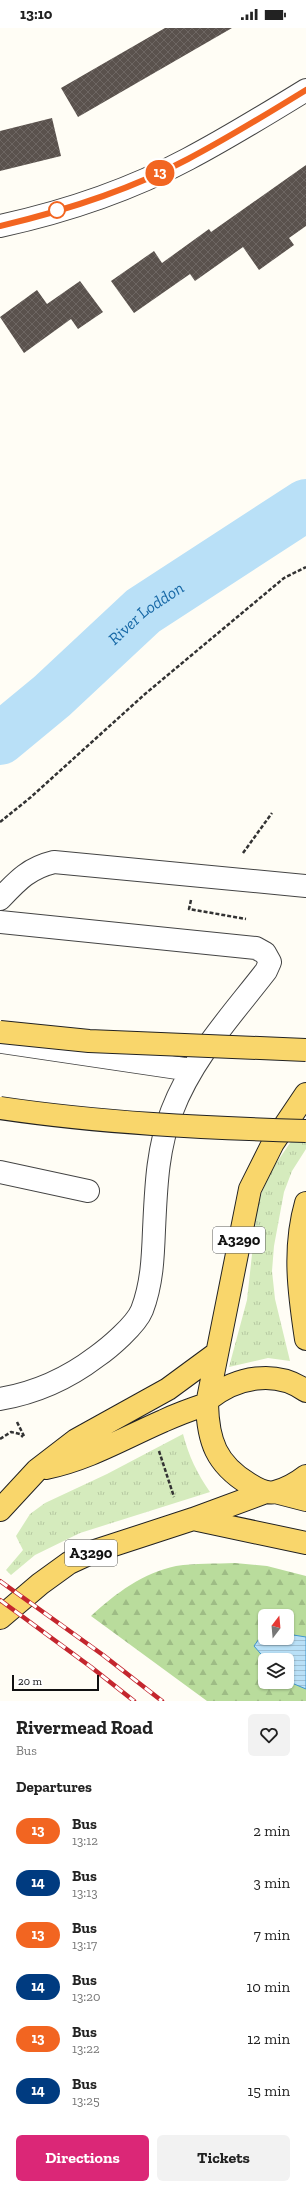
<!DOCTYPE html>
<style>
:root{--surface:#fff;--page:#f2f2f2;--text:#222;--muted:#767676;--accent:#db2777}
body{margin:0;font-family:"Zilla Slab",serif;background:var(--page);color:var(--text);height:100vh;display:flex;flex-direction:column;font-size:15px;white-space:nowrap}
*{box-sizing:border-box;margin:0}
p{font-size:13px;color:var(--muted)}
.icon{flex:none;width:22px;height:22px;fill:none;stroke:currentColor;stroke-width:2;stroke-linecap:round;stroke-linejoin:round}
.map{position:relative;height:1673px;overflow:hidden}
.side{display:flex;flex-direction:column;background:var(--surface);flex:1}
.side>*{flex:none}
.badge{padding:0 8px;border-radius:13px;font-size:14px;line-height:26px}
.needle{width:26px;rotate:16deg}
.tools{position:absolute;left:258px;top:1581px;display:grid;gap:8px}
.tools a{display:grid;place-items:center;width:36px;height:36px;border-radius:6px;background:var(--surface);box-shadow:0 1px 3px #0004;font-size:20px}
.scale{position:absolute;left:12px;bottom:10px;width:87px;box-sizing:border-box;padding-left:4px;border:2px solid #111;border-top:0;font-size:11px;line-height:14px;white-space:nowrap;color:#111;-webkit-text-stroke:3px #fff;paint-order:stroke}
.map>.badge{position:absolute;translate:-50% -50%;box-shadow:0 0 0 2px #fff}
h2{padding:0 16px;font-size:15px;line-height:36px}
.round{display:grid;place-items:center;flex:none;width:42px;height:42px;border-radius:6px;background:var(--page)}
.summary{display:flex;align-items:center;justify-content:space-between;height:68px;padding:0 16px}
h1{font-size:19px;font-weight:700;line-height:30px}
.primary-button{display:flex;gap:8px;margin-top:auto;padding:8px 16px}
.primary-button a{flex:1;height:46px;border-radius:6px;background:var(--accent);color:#fff;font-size:16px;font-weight:700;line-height:46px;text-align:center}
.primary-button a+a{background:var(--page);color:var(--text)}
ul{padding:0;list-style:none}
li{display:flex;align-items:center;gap:12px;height:52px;padding:0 16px}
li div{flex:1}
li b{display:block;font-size:15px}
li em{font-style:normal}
li .badge{min-width:44px;font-weight:700;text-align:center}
.status{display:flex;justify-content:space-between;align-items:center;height:28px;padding:0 20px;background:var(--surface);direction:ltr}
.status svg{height:11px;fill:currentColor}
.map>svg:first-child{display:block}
.grass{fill:url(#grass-tufts)}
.forest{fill:url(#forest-firs);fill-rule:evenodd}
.water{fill:url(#water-rules);stroke:#3f96cf}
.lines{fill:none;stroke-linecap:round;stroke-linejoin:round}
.river{stroke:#b9e0f7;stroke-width:52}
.building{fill:url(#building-cross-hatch)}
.minor-casing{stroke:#444;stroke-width:24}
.major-casing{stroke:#222;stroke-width:24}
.path{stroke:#333;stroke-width:2.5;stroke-dasharray:4 2;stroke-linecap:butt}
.minor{stroke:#fff;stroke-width:22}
.major{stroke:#f9d66b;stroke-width:22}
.rail-casing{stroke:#c4262e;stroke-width:4.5}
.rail{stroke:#fff;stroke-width:3;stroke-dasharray:9;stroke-linecap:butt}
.major-bridge-casing{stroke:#222;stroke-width:24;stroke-linecap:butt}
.major-bridge{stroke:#f9d66b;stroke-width:22}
.line-casing{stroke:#fff;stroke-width:9}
.line{stroke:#f26521;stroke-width:6}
.stop-dot{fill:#fff;stroke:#f26521;stroke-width:2}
.labels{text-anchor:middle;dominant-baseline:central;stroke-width:4;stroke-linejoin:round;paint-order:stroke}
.shield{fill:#fff;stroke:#585858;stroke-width:1}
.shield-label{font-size:15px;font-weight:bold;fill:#111}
.water-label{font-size:17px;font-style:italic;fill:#1768a6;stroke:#fff}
</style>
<div class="status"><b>13:10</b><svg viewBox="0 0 49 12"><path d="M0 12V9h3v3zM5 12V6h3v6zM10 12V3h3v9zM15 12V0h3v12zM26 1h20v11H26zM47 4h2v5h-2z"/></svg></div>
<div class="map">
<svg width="306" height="1673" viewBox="0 0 306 1673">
<defs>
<pattern id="grass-tufts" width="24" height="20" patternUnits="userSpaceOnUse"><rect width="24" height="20" fill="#d5ebbd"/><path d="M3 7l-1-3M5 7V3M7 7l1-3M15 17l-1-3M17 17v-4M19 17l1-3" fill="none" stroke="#b6c8a1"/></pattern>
<pattern id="forest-firs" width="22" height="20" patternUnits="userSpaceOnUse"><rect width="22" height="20" fill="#b9dc9c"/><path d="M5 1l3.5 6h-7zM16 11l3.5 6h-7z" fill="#9ebc85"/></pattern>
<pattern id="water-rules" width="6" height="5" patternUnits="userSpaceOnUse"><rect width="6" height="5" fill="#b9e0f7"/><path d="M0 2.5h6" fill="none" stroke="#9ebfd3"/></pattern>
<pattern id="building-cross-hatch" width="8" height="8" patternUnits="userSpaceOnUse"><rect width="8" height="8" fill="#5a524d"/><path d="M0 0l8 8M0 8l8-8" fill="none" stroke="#6d6662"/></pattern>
</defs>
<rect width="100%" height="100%" fill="#fffdf5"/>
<!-- grass -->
<path class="grass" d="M306,1092V1121L292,1143L284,1164L274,1218L272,1243L275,1271L290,1333L268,1330L229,1339L247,1272L257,1181L262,1164L272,1141Z
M183,1406C189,1429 197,1445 210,1464L80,1505L35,1527L11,1547L6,1542L23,1522L16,1508L30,1486L45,1475L107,1446Z"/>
<!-- forest -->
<path class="forest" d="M235,1535L267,1538L306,1548V1673H207L91,1588C116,1565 143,1545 176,1538C195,1535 216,1536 235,1535ZM265,1588H287V1610H265ZM265,1632H287V1654H265Z"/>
<!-- water -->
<path class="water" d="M264,1604L265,1610H287V1606L306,1609V1661L287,1653V1632H266L254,1618Z"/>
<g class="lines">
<!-- river -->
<path class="river" id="s1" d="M0,711L52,668L143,583L306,477"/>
</g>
<!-- building -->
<path class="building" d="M165,0H232L78,89L61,60Z
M52,90L61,128L0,143V103Z
M306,137V198L289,210L294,217L259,242L243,219L195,253L190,246L134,285L111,253L154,223L162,235L209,201L211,204Z
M80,253L103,284L78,301L71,291L24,325L0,289L37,262L47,276Z"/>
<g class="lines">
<!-- minor casing -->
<g class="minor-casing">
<path id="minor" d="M0,198C64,184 130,162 188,131C228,110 267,86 306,62
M0,871C18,852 29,840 54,834L306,858
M0,894L256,920L265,925L270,934L266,943C232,987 192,1030 172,1083C157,1121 156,1161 154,1202C153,1229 152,1256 142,1282C136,1297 109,1320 96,1329C67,1351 35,1365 0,1371
M2,1014L191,1042
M0,1144L88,1163"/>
</g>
<!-- major casing -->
<g class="major-casing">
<path id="major" d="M306,1066L273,1115L250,1161L207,1376C208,1413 216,1436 249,1456C257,1461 267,1466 275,1464C286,1461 297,1455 306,1448
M306,1175C293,1220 299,1265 306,1311
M209,1371C236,1349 276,1341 306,1363
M46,1440C89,1431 124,1410 163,1393C178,1386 192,1381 207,1376
M275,1464L306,1472
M0,1482L37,1442L76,1412L168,1361L217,1325
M193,1491L306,1515
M0,1590L40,1556L69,1535L95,1523L193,1491L266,1464"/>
</g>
<!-- path -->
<path class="path" d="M0,794L31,769L145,666L284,550L306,539
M243,825L272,785
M191,872L189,881L246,891
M17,1394L24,1408
M0,1411L11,1404L20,1406L23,1409
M159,1423L174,1469"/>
<!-- minor -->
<use href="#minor" class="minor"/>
<!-- major -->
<use href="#major" class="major"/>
<!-- rail casing -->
<g class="rail-casing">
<path id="rail" d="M0,1553L103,1627L162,1673
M0,1572L91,1639L134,1673"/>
</g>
<!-- rail -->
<use href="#rail" class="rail"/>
<!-- major-bridge casing -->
<g class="major-bridge-casing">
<path id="major-bridge" d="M0,1004L89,1013L306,1022
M0,1080C101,1095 204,1100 306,1103"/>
</g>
<!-- major-bridge -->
<use href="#major-bridge" class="major-bridge"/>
</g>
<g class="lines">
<!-- line casing -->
<g class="line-casing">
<path id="line" d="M0,198C64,183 130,162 188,131C228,110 267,86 306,62"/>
</g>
<!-- line -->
<use href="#line" class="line"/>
</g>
<!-- markers -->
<circle class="stop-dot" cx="57" cy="182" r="8"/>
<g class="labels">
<!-- shield labels -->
<g class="shield">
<rect x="213" y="1199" width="52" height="26" rx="3"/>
<rect x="65" y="1512" width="52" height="26" rx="3"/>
</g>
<g class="shield-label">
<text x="239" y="1212">A3290</text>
<text x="91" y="1525">A3290</text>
</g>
<!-- water labels -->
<g class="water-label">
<text stroke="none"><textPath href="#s1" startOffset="193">River Loddon</textPath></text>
</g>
</g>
</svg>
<div class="tools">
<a><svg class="needle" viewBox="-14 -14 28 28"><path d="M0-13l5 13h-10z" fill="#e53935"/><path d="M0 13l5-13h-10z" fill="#767676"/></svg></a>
<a><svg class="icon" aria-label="layers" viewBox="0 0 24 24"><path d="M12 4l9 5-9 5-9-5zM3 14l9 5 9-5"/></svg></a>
</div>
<div class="scale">20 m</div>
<b class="badge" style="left:160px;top:145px;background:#f26521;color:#fff">13</b>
</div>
<section class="side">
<div class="summary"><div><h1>Rivermead Road</h1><p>Bus</p></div><a class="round"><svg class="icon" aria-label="heart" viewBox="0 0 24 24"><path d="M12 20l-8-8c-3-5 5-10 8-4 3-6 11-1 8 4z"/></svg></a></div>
<h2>Departures</h2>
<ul>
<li><span class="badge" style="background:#f26521;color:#fff">13</span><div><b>Bus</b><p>13:12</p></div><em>2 min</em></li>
<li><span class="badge" style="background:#003b80;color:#fff">14</span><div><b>Bus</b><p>13:13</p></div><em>3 min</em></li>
<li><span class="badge" style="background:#f26521;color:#fff">13</span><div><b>Bus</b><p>13:17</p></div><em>7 min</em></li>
<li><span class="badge" style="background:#003b80;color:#fff">14</span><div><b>Bus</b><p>13:20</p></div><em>10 min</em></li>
<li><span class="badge" style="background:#f26521;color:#fff">13</span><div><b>Bus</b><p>13:22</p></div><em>12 min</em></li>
<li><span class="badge" style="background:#003b80;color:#fff">14</span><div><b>Bus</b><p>13:25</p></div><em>15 min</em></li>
</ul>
<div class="primary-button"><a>Directions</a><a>Tickets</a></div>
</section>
